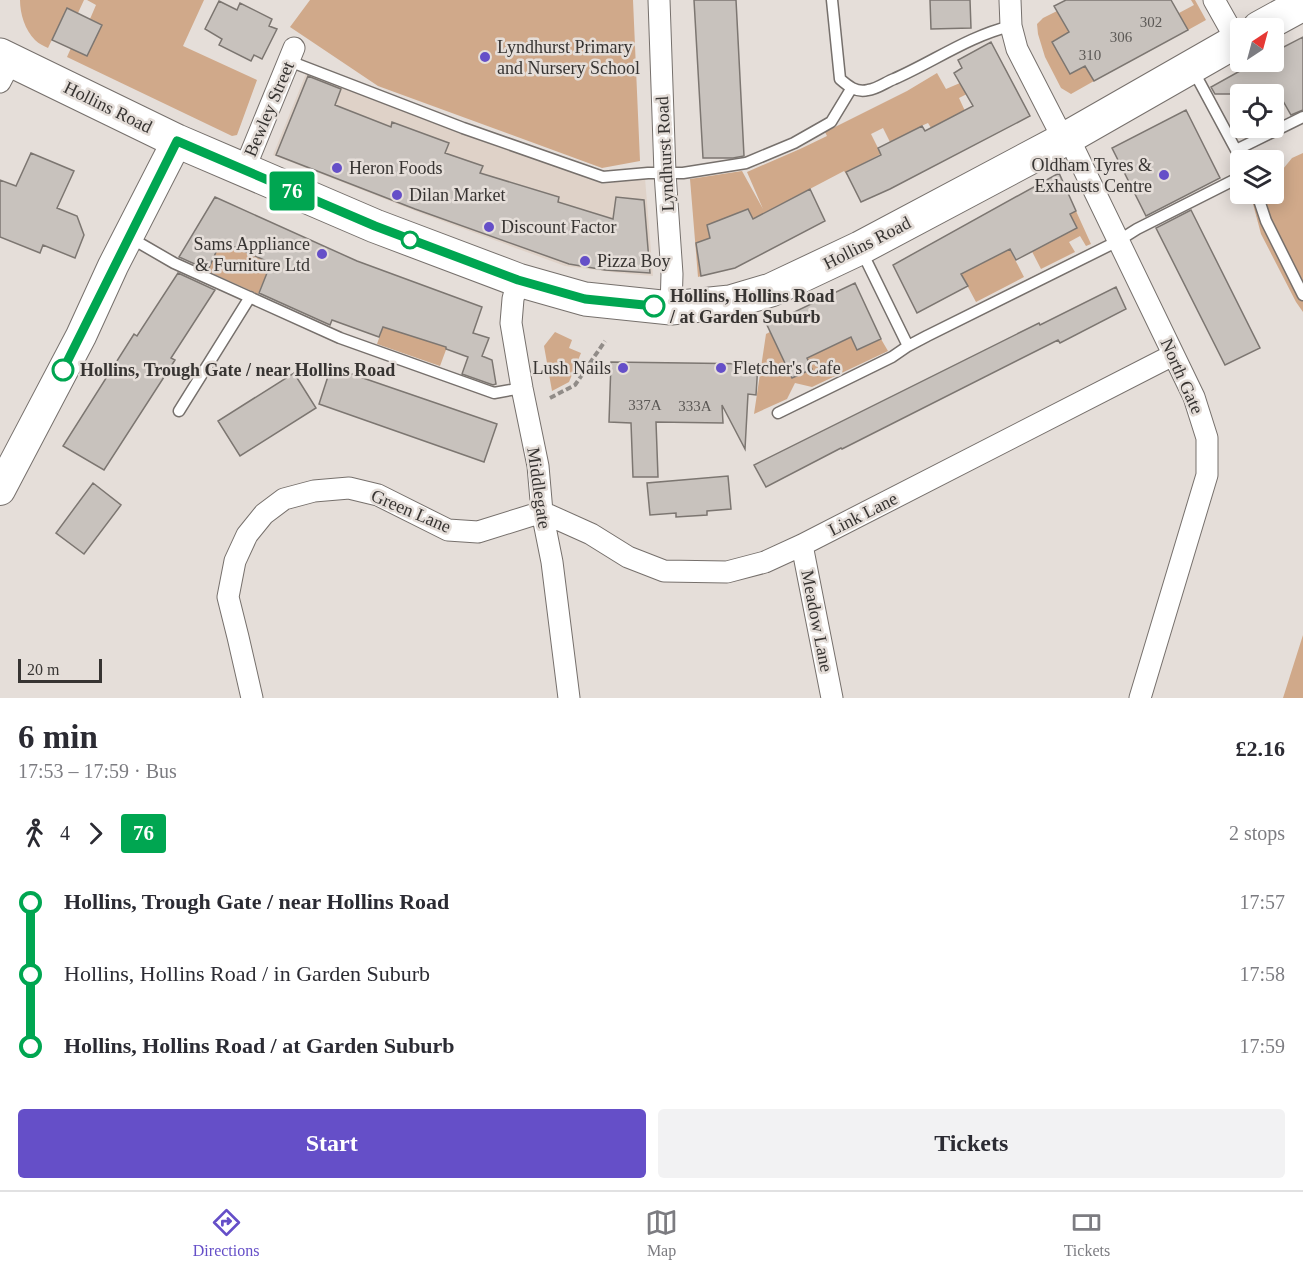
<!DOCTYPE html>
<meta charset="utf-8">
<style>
:root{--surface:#fff;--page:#f2f2f3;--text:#2b2b33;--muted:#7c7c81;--line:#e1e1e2;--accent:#654fc8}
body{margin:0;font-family:"Times New Roman",serif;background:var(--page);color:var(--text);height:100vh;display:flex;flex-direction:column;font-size:22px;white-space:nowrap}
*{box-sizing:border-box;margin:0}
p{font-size:20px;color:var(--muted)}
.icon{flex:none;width:33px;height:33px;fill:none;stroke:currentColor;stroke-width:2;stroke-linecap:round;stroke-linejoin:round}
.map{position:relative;height:698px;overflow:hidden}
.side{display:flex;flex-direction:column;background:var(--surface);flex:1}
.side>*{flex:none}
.badge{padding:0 12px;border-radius:4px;font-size:21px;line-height:39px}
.needle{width:39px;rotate:36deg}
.fabs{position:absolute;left:1230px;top:18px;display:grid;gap:12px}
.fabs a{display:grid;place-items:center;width:54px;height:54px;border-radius:6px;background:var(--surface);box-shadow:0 3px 15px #0003;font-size:30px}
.scale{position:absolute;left:18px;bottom:15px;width:84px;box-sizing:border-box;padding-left:6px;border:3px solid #373432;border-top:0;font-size:16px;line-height:21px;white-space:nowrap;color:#373432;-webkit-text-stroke:4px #e5ded9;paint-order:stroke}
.map>.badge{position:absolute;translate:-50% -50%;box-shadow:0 0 0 3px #fff}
.legs{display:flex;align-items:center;gap:9px;height:66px;padding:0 18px;font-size:20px}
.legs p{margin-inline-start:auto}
.overview{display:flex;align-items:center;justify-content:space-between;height:102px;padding:0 18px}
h1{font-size:33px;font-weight:600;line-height:45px}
.primary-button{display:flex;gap:12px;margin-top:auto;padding:12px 18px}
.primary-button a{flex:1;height:69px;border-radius:6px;background:var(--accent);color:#fff;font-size:24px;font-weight:600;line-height:69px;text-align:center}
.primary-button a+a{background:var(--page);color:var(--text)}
ul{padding:0 18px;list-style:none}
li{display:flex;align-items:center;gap:21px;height:72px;font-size:22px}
li i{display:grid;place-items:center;width:9px;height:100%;margin:0 8px;background:currentColor}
li i::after{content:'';width:15px;height:15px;margin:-8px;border:4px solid;border-radius:50%;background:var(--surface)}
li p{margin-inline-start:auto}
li:first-child i{background:linear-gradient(#0000 50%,currentColor 0)}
li:last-child i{background:linear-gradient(currentColor 50%,#0000 0)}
.tab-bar{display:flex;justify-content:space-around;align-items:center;height:84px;border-top:2px solid var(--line);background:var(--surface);font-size:16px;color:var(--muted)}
.tab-bar a{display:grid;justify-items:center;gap:3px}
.tab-bar .current{color:var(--accent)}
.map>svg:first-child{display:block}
.built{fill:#dfd2c8}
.green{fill:#d0a98a}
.building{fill:#c8c2bd;stroke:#7c7671;stroke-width:1.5}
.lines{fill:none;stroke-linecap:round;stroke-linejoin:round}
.lane-casing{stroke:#76706c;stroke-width:13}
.street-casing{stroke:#76706c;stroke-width:23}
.secondary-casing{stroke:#76706c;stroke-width:32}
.primary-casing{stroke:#76706c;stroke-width:35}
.path{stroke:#918c88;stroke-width:4;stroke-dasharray:6 3;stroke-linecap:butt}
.lane{stroke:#fff;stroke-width:10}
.street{stroke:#fff;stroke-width:21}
.secondary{stroke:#fff;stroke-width:30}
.primary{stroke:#fff;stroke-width:33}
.line-1-casing{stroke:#fff;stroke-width:14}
.line-1{stroke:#00a651;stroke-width:9}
.poi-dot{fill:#654fc8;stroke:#e5ded9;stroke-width:2}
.stop-1-dot{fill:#fff;stroke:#00a651;stroke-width:3}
.labels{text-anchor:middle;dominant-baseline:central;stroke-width:5;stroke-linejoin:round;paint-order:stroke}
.number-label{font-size:15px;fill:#5b5855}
.poi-label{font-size:18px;fill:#373432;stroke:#e5ded9;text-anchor:start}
.street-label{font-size:18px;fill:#373432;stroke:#e5ded9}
.stop-label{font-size:18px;font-weight:bold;fill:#373432;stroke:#e5ded9;text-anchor:start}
</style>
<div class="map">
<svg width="1303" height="698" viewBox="0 0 1303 698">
<rect width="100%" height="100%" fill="#e5ded9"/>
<!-- built -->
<path class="built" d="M307,71L603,184L645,178L653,276L619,273L565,266L423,214L273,155Z"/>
<!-- green -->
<path class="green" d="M20,0H84L78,13L67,8L48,48C44,46 39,44 35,40C25,30 20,14 20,0Z
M87,0H204L183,46L257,80L237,135L232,136L67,57L71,48L87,56L102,25L90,19L96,5Z
M310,0H633L640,161L602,168L378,86L290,27Z
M1191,0H1195L1206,20L1188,30L1179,13L1194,5Z
M1057,11L1069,32L1052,42L1085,66L1094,81L1071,94L1061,88L1045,57L1038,34L1037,24L1043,18Z
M1005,68L1008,73L959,98L965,111L931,128L928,123C914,129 904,137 893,148L883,128L871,134L881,154L856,167L857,170L847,175L844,171L766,212L754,220L707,225L710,238L697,243L701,276L698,277L690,179L742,171L763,209L747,172L800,149L827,136L825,132L907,91L937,73L946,89L960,83L991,76Z
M1303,153V312L1296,302L1261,234L1253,204L1262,194H1274V180L1292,158Z
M1076,211L1091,244L1086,246L1080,236L1069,242L1075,252L1041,269L1025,238Z
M221,241L271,263L258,294L207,271Z
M1009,248L1024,277L976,302L961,274Z
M399,320L416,337L437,344L450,339L440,366L377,344L383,327L395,331Z
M555,332L572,340L569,348L581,353L569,382L552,391L544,346Z
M770,332L792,378L812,369L807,358L851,337L857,350L881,339L888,351L812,387L795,383L787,399L754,414L766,334Z
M1303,635V698H1283Z"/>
<!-- building -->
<path class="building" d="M694,0H736L744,156L733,158H703Z
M930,0H970L971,28L931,29Z
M1066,0H1171L1188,30L1094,81L1085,66L1070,74L1052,42L1069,32L1054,6Z
M219,1L237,10L240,3L272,19L269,26L277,29L262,59L254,55L251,61L219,45L222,39L205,29Z
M67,8L102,25L87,56L52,40Z
M1303,37V110L1291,115L1279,94H1215L1211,87L1256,62H1274V52Z
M991,42L1030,116L890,189L861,202L846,172L881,155L878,148L922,126L925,131L973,106L954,73L962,68L958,60Z
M308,76L341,89L335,105L391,127L392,122L449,143L445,153L483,166L480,173L559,197L558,202L613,219L616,197L644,200L650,273L605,270L569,264L415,209L276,155Z
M1186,110L1220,178L1146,216L1112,148Z
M31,153L74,171L57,208L77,216L84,235L75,258L43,245L40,253L0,237V180L16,186Z
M1059,173L1076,211L1070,214L1077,228L1016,260L1010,249L961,274L968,286L917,313L893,265Z
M810,189L825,221L735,268L701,276L696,243L710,238L707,225L748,209L753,219Z
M215,197L357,261L482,307L473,333L489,338L482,356L492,360L496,384L493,385L462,374L468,357L446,349V347L383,327L379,337L332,320L330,325L259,293L271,263L221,241L208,270L179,257Z
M1191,210L1260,348L1225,365L1156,228Z
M178,273L215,290L171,358L175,360L104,470L63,446L134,334L137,336Z
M855,283L881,339L857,350L851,337L807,358L812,369L792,378L767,325Z
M1116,287L1126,309L1060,343L1058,340L842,449L841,448L766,487L754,465L1039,323L1040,325Z
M611,362L758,364L756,395L748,394L745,449L722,405L723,423L656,422L658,477H633L631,423L609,422Z
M331,367L497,424L484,462L319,404Z
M294,373L316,408L240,456L218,421Z
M728,476L731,509L707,511V515L676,517V513L650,515L647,483Z
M93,483L121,505L84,554L56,533Z"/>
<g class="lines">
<!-- lane casing -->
<g class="lane-casing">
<path id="lane" d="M832,0L840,79C848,86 856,93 868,90C877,89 886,82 894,79C933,62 969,36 1011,26
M289,61L463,128L603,177L648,173H683L746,163L794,143L831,122L851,89
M1193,70L1236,150L1303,117
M1257,194L1266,221L1303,295
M129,237L174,263L340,338L494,393L522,388
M862,252L908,346
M179,411L250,297
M778,413L892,357L908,346L927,336L1118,241L1137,229L1240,177"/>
</g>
<!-- street casing -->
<g class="street-casing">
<path id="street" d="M659,0L665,173L672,274L671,308
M1010,0L1011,26L1017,49L1056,125L1075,151L1194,397L1207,438V475L1140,698
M1214,0L1237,41
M0,82L11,61
M244,170L294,48
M518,280L513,299L511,323L522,388L538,466L542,512L552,562L569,698
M542,512L591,534L628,557L664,571L727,572L765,562L802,545L1173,355
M802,545L832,698
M252,698L238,637L228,597L235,561L247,535L264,514L284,499L314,491L349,488L378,495L448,530L478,532L542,512"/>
</g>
<!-- secondary casing -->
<g class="secondary-casing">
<path id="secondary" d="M0,490L81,336L113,266L177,141"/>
</g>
<!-- primary casing -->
<g class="primary-casing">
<path id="primary" d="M1259,28L1303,4
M0,55L177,141L375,226L518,280L585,299L671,308L730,302L771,290L860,248L1065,139L1240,39"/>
</g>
<!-- path -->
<path class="path" d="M550,398L575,385L605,341"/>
<!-- lane -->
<use href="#lane" class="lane"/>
<!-- street -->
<use href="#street" class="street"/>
<!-- secondary -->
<use href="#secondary" class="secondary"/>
<!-- primary -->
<use href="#primary" class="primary"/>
</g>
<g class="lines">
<!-- line-1 casing -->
<g class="line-1-casing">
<path id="line-1" d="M63,370L177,141L375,226L518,280L585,299L654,306"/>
</g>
<!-- line-1 -->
<use href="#line-1" class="line-1"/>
</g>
<!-- markers -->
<g class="poi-dot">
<circle cx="485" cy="57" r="6"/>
<circle cx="337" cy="168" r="6"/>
<circle cx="1164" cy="175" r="6"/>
<circle cx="397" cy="195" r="6"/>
<circle cx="489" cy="227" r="6"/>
<circle cx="322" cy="254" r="6"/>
<circle cx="585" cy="261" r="6"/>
<circle cx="623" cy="368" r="6"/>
<circle cx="721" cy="368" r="6"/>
</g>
<g class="stop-1-dot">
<circle cx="410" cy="240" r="8"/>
<circle cx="654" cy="306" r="10"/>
<circle cx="63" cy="370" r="10"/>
</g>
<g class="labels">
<!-- number labels -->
<g class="number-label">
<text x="1151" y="22">302</text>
<text x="1121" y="37">306</text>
<text x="1090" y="55">310</text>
<text x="645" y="405">337A</text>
<text x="695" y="406">333A</text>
</g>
<!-- poi labels -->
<g class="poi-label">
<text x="497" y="47">Lyndhurst Primary<tspan x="497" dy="21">and Nursery School</tspan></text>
<text x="1152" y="165" text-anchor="end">Oldham Tyres &amp;<tspan x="1152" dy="21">Exhausts Centre</tspan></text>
<text x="349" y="168">Heron Foods</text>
<text x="409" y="195">Dilan Market</text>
<text x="501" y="227">Discount Factor</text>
<text x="310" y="244" text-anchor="end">Sams Appliance<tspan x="310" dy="21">&amp; Furniture Ltd</tspan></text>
<text x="597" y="261">Pizza Boy</text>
<text x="611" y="368" text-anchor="end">Lush Nails</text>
<text x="733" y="368">Fletcher's Cafe</text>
</g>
<!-- street labels -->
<g class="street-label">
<text transform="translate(108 107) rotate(26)">Hollins Road</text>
<text transform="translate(269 109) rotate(-67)">Bewley Street</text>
<text transform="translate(665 154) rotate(-93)">Lyndhurst Road</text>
<text transform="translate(867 243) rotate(-27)">Hollins Road</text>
<text transform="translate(1182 376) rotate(66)">North Gate</text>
<text transform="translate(539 488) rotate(82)">Middlegate</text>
<text transform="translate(411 511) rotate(23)">Green Lane</text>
<text transform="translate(863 514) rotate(-27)">Link Lane</text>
<text transform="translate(817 621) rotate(79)">Meadow Lane</text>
</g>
<!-- stop labels -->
<g class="stop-label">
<text x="670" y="296">Hollins, Hollins Road<tspan x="670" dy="21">/ at Garden Suburb</tspan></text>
<text x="80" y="370">Hollins, Trough Gate / near Hollins Road</text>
</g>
</g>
</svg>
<div class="fabs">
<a><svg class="needle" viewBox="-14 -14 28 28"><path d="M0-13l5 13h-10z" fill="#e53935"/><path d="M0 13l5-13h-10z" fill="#7c7c81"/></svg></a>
<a><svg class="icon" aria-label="locate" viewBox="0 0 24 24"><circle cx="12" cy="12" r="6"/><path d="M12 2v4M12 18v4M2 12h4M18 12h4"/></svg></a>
<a><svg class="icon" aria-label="layers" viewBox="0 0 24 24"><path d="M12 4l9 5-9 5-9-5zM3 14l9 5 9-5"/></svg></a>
</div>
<div class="scale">20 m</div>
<b class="badge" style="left:292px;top:191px;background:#00a651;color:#fff">76</b>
</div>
<section class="side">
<div class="overview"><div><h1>6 min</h1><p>17:53 – 17:59 · Bus</p></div><b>£2.16</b></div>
<div class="legs"><svg class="icon" aria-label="walk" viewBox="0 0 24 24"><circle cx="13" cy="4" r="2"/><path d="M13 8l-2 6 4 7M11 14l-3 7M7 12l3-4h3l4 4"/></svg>4<svg class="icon" aria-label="forward" viewBox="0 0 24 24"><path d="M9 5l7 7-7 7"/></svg><b class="badge" style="background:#00a651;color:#fff">76</b><p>2 stops</p></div>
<ul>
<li><i style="color:#00a651"></i><b>Hollins, Trough Gate / near Hollins Road</b><p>17:57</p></li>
<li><i style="color:#00a651"></i><span>Hollins, Hollins Road / in Garden Suburb</span><p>17:58</p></li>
<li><i style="color:#00a651"></i><b>Hollins, Hollins Road / at Garden Suburb</b><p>17:59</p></li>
</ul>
<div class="primary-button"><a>Start</a><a>Tickets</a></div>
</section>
<nav class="tab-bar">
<a class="current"><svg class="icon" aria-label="directions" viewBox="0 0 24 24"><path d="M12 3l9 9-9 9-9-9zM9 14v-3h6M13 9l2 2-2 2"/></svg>Directions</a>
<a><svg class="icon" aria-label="map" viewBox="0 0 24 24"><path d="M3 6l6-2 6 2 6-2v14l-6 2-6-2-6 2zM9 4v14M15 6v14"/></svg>Map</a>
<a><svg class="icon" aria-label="tickets" viewBox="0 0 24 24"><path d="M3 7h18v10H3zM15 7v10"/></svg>Tickets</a>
</nav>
